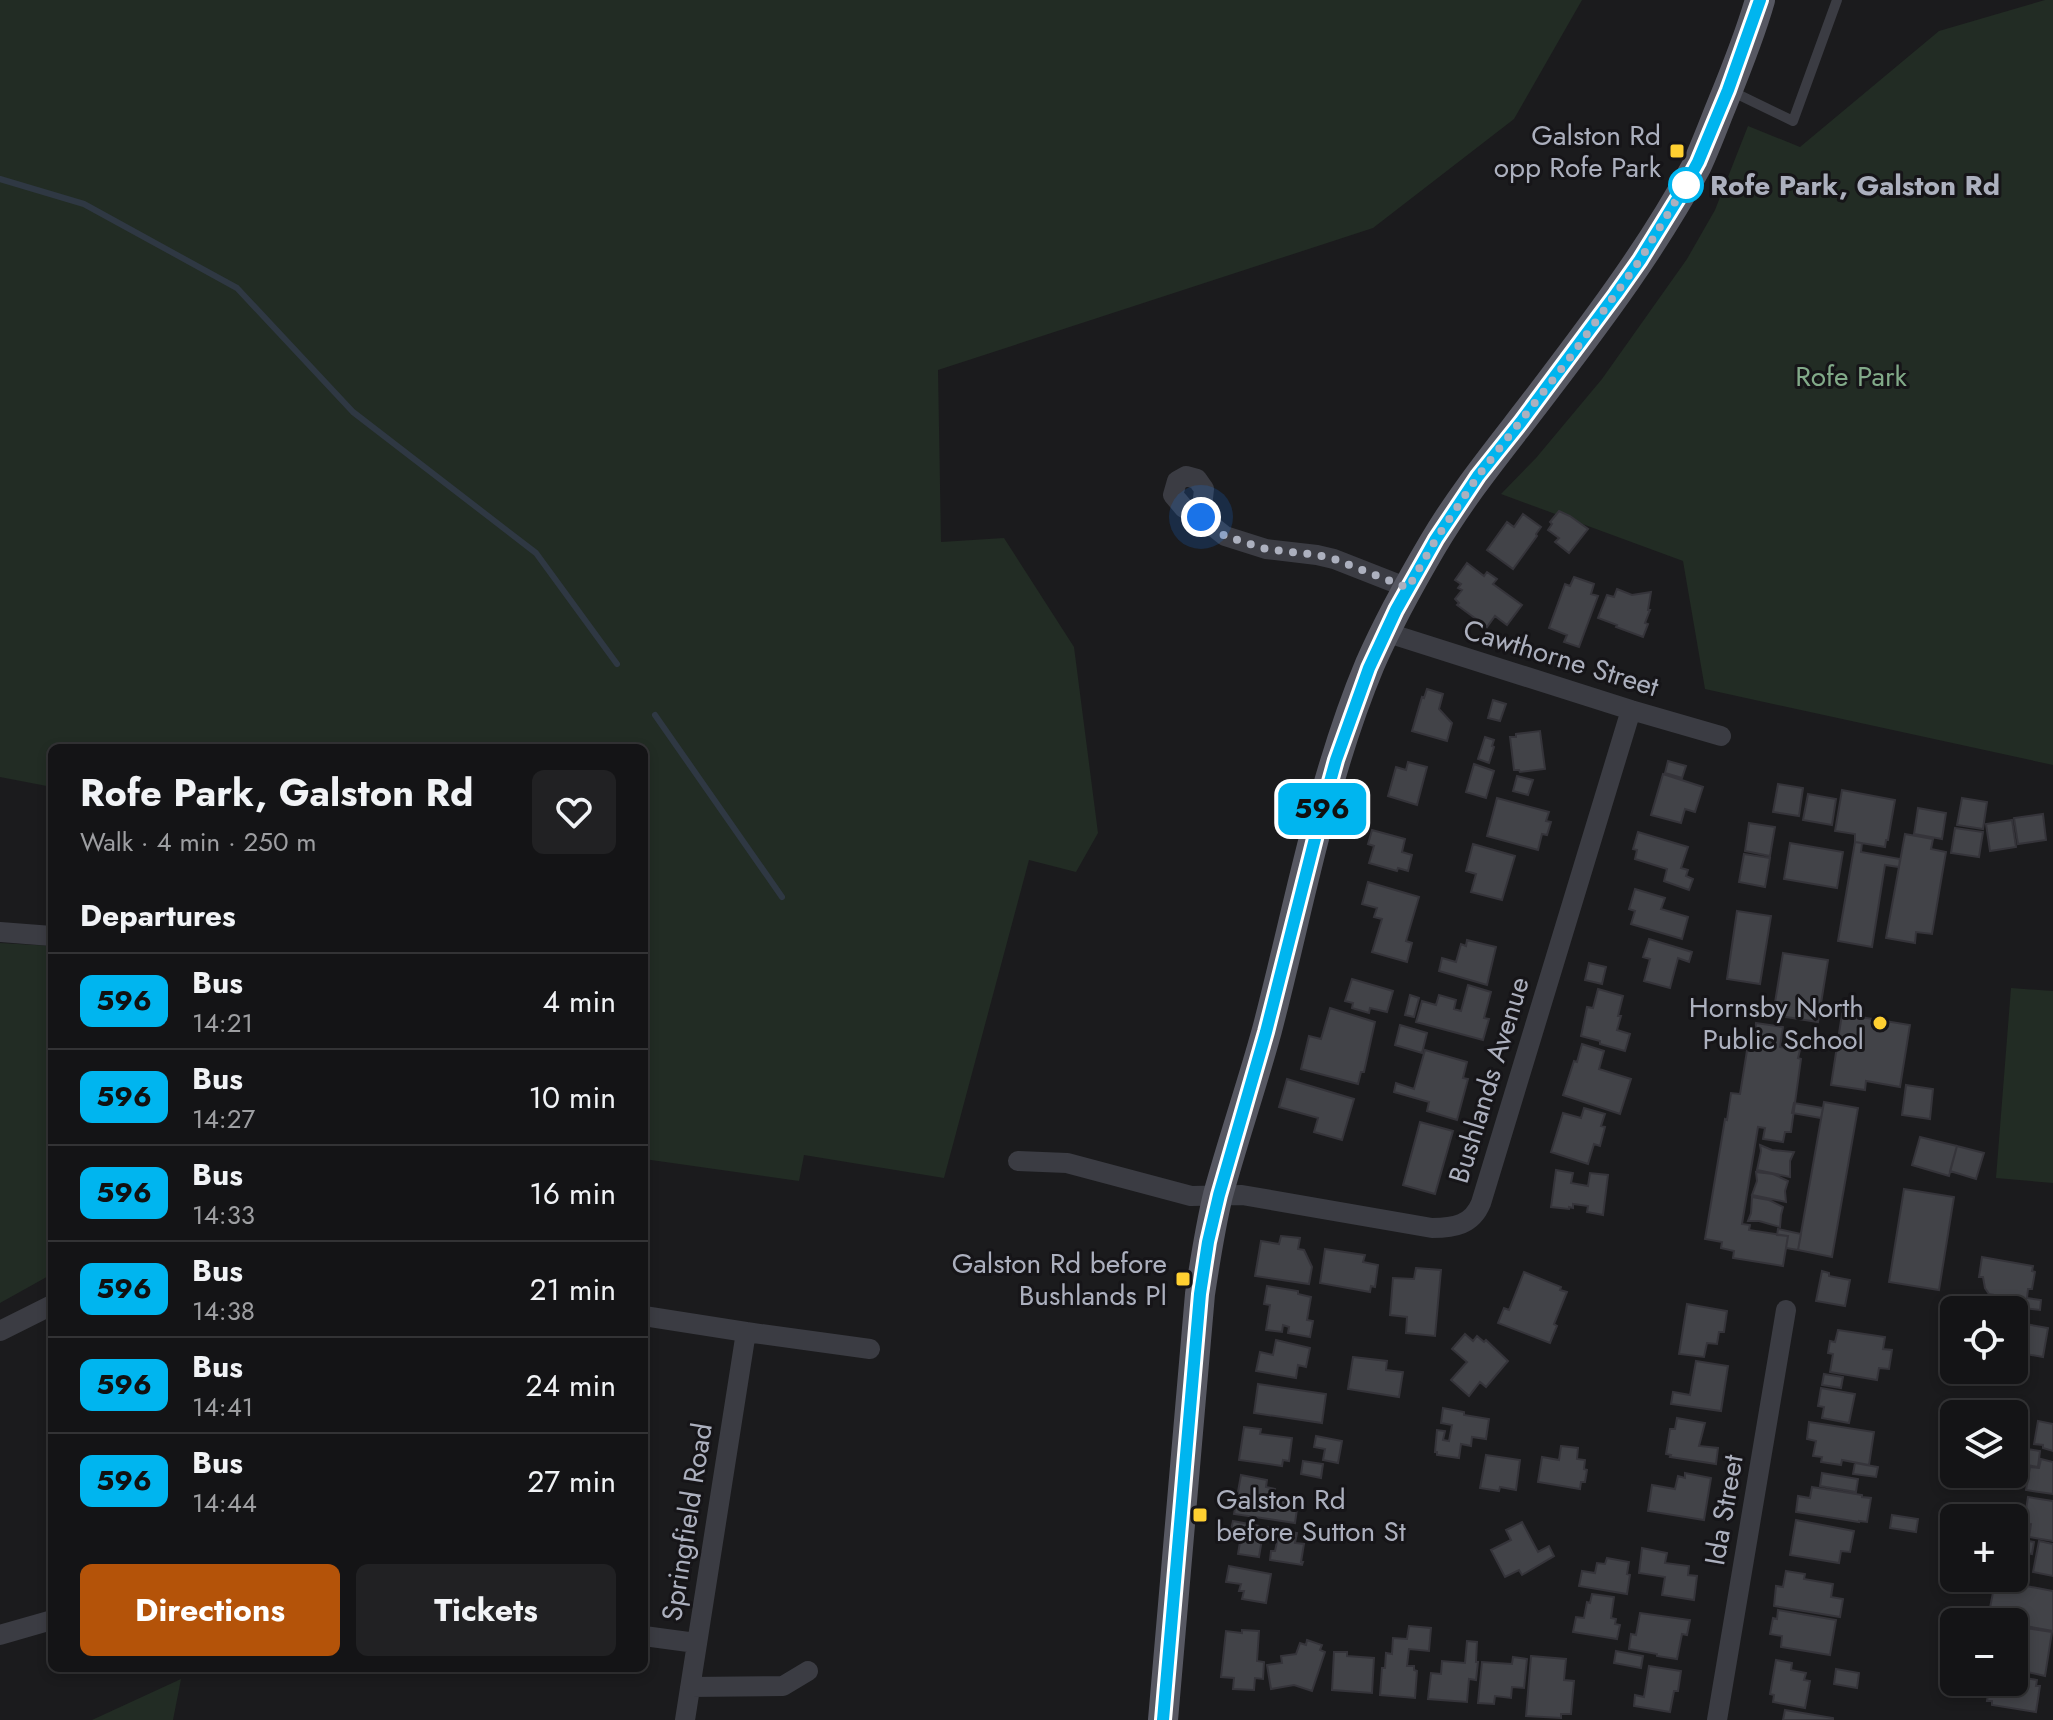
<!DOCTYPE html>
<meta charset="utf-8">
<style>
:root{--surface:#141416;--page:#212123;--text:#f1f3f6;--muted:#9d9ea1;--line:#333335;--accent:#b45309}
body{margin:0;font-family:Jost,sans-serif;background:var(--page);color:var(--text);height:100vh;display:flex;flex-direction:column;font-size:30px;white-space:nowrap}
*{box-sizing:border-box;margin:0}
p{font-size:26px;color:var(--muted)}
.icon{flex:none;width:44px;height:44px;fill:none;stroke:currentColor;stroke-width:2;stroke-linecap:round;stroke-linejoin:round}
.map{position:relative;flex:1;overflow:hidden}
.drawer{position:absolute;left:48px;top:744px;width:600px;height:928px;display:flex;flex-direction:column;background:var(--surface);border-radius:12px;box-shadow:0 4px 12px #0003,0 0 0 2px var(--line)}
.drawer>*{flex:none}
.badge{padding:0 16px;border-radius:12px;font-size:28px;line-height:52px}
.tools{position:absolute;left:1940px;top:1296px;display:grid;gap:16px}
.tools a{display:grid;place-items:center;width:88px;height:88px;border-radius:12px;background:var(--surface);box-shadow:0 4px 12px #0003,0 0 0 2px var(--line);font-size:40px}
.you{position:absolute;width:40px;height:40px;margin:-20px;border:6px solid #fff;border-radius:50%;background:#1a73e8;box-shadow:0 0 0 12px #1a73e833}
.map>.badge{position:absolute;translate:-50% -50%;box-shadow:0 0 0 4px #fff}
h2{padding:0 32px;font-size:30px;line-height:72px}
.round{display:grid;place-items:center;flex:none;width:84px;height:84px;border-radius:12px;background:var(--page)}
.head{display:flex;align-items:center;justify-content:space-between;height:136px;padding:0 32px}
h1{font-size:38px;font-weight:700;line-height:60px}
.cta{display:flex;gap:16px;margin-top:auto;padding:16px 32px}
.cta a{flex:1;height:92px;border-radius:12px;background:var(--accent);color:#fff;font-size:32px;font-weight:700;line-height:92px;text-align:center}
.cta a+a{background:var(--page);color:var(--text)}
ul{padding:0;list-style:none}
li{display:flex;align-items:center;gap:24px;height:96px;padding:0 32px;border-top:2px solid var(--line)}
li div{flex:1}
li b{display:block;font-size:30px}
li em{font-style:normal}
li .badge{min-width:88px;font-weight:700;text-align:center}
.map>svg:first-child{display:block}
.green{fill:#222c24}
.lines{fill:none;stroke-linecap:round;stroke-linejoin:round}
.stream{stroke:#2f3843;stroke-width:6}
.building{fill:#424348;stroke:#35343a;stroke-width:2}
.lane{stroke:#3b3c43;stroke-width:10}
.street{stroke:#3b3c43;stroke-width:20}
.primary{stroke:#575862;stroke-width:30}
.line-casing{stroke:#fff;stroke-width:18}
.line{stroke:#00b5ef;stroke-width:12}
.walk{stroke:#acb0be;stroke-width:8;stroke-dasharray:0 14.4}
.poi-dot{fill:#ffd031;stroke:#161518;stroke-width:3}
.stop-dot{fill:#fff;stroke:#00b5ef;stroke-width:4}
.labels{text-anchor:middle;dominant-baseline:central;stroke-width:6;stroke-linejoin:round;paint-order:stroke}
.poi-label{font-size:28px;fill:#acb0be;stroke:#161518;text-anchor:end}
.stop-label{font-size:28px;font-weight:bold;fill:#acb0be;stroke:#161518;text-anchor:start}
.park-label{font-size:28px;fill:#82aa89;stroke:#161518}
.street-label{font-size:28px;fill:#acb0be;stroke:#161518}
</style>
<div class="map">
<svg width="2053" height="1720" viewBox="0 0 2053 1720">
<rect width="100%" height="100%" fill="#1b1b1d"/>
<!-- green -->
<path class="green" d="M0,0H1582L1514,119L1373,228L938,370L941,542L1004,538L1074,647L1098,833L1076,872L1029,860L944,1178L804,1155L799,1181L644,1159V748H52V787L0,777Z
M2045,0H2053V765L1705,689L1683,561L1501,494L1536,458L1602,379L1687,259L1715,210L1748,126L1800,147L1939,31Z
M0,943L52,946V1274L0,1303Z
M2011,988L2053,991V1183L1996,1178Z
M181,1679L173,1720H92Z"/>
<g class="lines">
<!-- stream -->
<path class="stream" d="M0,179L84,204L237,288L353,412L536,553L617,664
M655,715L782,897"/>
</g>
<!-- building -->
<path class="building" d="M1559,511L1570,516L1588,529L1569,553L1555,542L1559,538L1548,530L1552,524L1550,522Z
M1523,514L1541,527L1536,534L1537,536L1513,569L1487,550L1507,522L1514,527Z
M1467,563L1484,576L1487,572L1497,579L1493,584L1522,605L1507,625L1495,616L1487,627L1457,605L1459,603L1455,599L1462,590L1458,588L1461,584L1455,580Z
M1574,577L1594,584L1591,594L1598,596L1579,647L1564,642L1567,635L1549,628L1565,584L1570,586Z
M1617,589L1632,595L1651,592L1648,610H1650L1645,623L1648,624L1643,637L1616,627L1617,625L1598,618L1607,595L1614,597Z
M1427,689L1443,694L1439,709L1452,723L1447,741L1412,731L1422,697L1424,698Z
M1493,700L1506,704L1500,721L1488,718Z
M1540,731L1545,769L1520,772L1519,770H1514L1510,737H1516V734Z
M1485,737L1494,740L1492,746L1494,747L1489,763L1478,759Z
M1668,761L1686,766L1682,778L1665,773Z
M1408,762L1427,767L1417,805L1388,796L1396,767L1406,770Z
M1474,764L1494,771L1486,798L1466,792Z
M1663,774L1703,787L1695,812L1685,809L1681,823L1651,815Z
M1517,776L1533,780L1528,795L1513,791Z
M1778,784L1803,788L1799,816L1773,812Z
M1842,790L1895,800L1888,840H1886L1885,847L1855,842V834L1835,831Z
M1808,794L1836,799L1832,825L1803,820Z
M1497,798L1549,812L1546,821L1551,822L1547,835L1542,834L1538,850L1487,836Z
M1962,798L1987,802L1983,829L1957,825Z
M1918,808L1946,813L1942,839L1914,834Z
M2043,814L2046,840L2018,844L2014,818Z
M2012,820L2016,847L1990,851L1986,824Z
M1749,823L1775,827L1770,856L1745,851Z
M1955,828L1983,832L1979,857L1951,853Z
M1372,830L1405,839L1402,852L1412,855L1408,871L1398,868L1397,871L1369,863L1374,846L1368,844Z
M1638,832L1688,847L1681,868L1688,870L1686,876L1693,879L1689,890L1664,881L1667,869L1635,859L1637,850L1633,849Z
M1905,834L1933,839L1931,849L1946,852L1932,934L1916,932L1915,943L1886,938Z
M1855,842L1862,843L1861,852L1900,859L1899,867L1885,865L1872,947L1838,941Z
M1790,843L1843,852L1837,888L1784,879Z
M1473,844L1515,856L1502,900L1471,892L1476,874L1466,871Z
M1744,854L1770,858L1765,887L1739,882Z
M1368,882L1419,897L1406,941L1412,943L1407,962L1372,952L1382,919L1374,917L1377,908L1362,904Z
M1635,889L1665,898L1661,909L1688,917L1682,939L1631,924L1635,911L1629,909Z
M1737,911L1771,916L1760,984L1727,979Z
M1649,939L1692,952L1689,962L1678,958L1670,988L1644,981L1650,959L1643,957Z
M1467,940L1496,947L1487,985L1439,971L1442,958L1456,962L1461,944L1466,946Z
M1783,953L1828,960L1818,1022L1773,1015Z
M1589,963L1606,967L1602,984L1585,980Z
M1352,979L1393,991L1387,1012L1370,1008L1369,1013L1352,1008L1353,1003L1345,1001Z
M1468,985L1491,992L1484,1018L1489,1019L1483,1040L1416,1022L1422,1001L1436,1005L1439,995L1456,1000L1454,1009L1461,1011Z
M1598,989L1623,996L1618,1016H1621L1617,1030L1630,1034L1625,1051L1600,1044V1041L1581,1036L1587,1007L1593,1008Z
M1410,995L1419,998L1414,1017L1405,1015Z
M1330,1008L1375,1022L1364,1072H1361L1358,1084L1301,1069L1309,1036L1321,1039Z
M1842,1014L1910,1025L1900,1087L1866,1081L1865,1090L1831,1085Z
M1756,1023L1783,1027L1780,1047L1800,1050L1798,1058L1801,1059L1791,1132H1785L1783,1142L1763,1139L1765,1128L1758,1127L1742,1224L1750,1225L1749,1230L1788,1236L1783,1266L1733,1258L1734,1251L1721,1248L1722,1242L1705,1239L1725,1119L1727,1120L1731,1093L1740,1094L1750,1032L1755,1033Z
M1400,1025L1427,1033L1422,1053L1395,1045Z
M1582,1044L1604,1051L1599,1069L1631,1079L1620,1114L1563,1095L1574,1061L1577,1062Z
M1425,1050L1467,1062L1463,1078L1468,1079L1457,1120L1427,1111L1429,1102L1394,1092L1396,1083L1414,1089Z
M1287,1079L1354,1099L1342,1140L1314,1132L1318,1118L1279,1107Z
M1906,1085L1933,1089L1930,1119L1902,1115Z
M1824,1102L1858,1108L1832,1257L1798,1250Z
M1794,1103L1823,1108L1821,1118L1792,1113Z
M1584,1108L1605,1114L1601,1126L1605,1127L1600,1146L1594,1144L1588,1164L1551,1152L1563,1113L1581,1118Z
M1420,1122L1453,1131L1435,1194L1403,1185Z
M1920,1137L1957,1146L1949,1176L1912,1165Z
M1760,1145L1772,1150L1794,1152L1790,1161V1177L1757,1170L1761,1151Z
M1957,1146L1984,1153L1976,1179L1950,1171Z
M1556,1170L1573,1173L1571,1183L1588,1186L1590,1173L1608,1175L1603,1215L1587,1212L1588,1206L1573,1204V1208L1569,1207V1209L1551,1207Z
M1756,1172L1773,1174L1788,1181L1785,1191L1786,1202L1752,1195L1757,1181Z
M1904,1189L1954,1197L1939,1290L1889,1282Z
M1752,1197L1769,1200L1783,1207L1781,1215L1780,1227L1759,1221H1748L1751,1213Z
M1778,1229L1801,1234L1798,1250L1786,1248L1788,1236L1777,1235Z
M1281,1236L1300,1238L1298,1249L1304,1250L1312,1267L1309,1284L1255,1276L1261,1241L1279,1244Z
M1325,1249L1365,1255L1363,1262L1378,1265L1375,1287L1371,1286L1370,1292L1320,1283Z
M1982,1257L2033,1266L2032,1271L2035,1272L2032,1289H2028L2027,1298L2041,1300L2040,1310L1998,1305L2000,1296L1989,1294L1985,1288L1983,1277H1979Z
M1416,1268L1441,1270L1435,1336L1406,1333L1407,1317L1390,1315L1393,1278L1414,1279Z
M1822,1271L1829,1273V1276L1850,1280L1845,1306L1816,1301Z
M1524,1272L1561,1287L1560,1290L1567,1292L1554,1324L1557,1326L1550,1343L1498,1323L1504,1308L1509,1310Z
M1267,1286L1298,1291V1294L1311,1297L1307,1320L1313,1321L1310,1337L1288,1333L1289,1327L1283,1325L1282,1332L1266,1330L1270,1305L1264,1304Z
M1687,1304L1727,1311L1724,1332H1719L1717,1344L1707,1343L1704,1357L1679,1354Z
M1948,1321L1954,1322V1345L1944,1343Z
M2014,1322L2048,1328L2043,1357L2014,1352Z
M1838,1330L1885,1337L1883,1349L1892,1350L1889,1369L1879,1368L1877,1380L1830,1372L1833,1354L1828,1353L1830,1341L1835,1342Z
M1465,1334L1473,1341L1477,1336L1484,1342L1486,1340L1508,1361L1486,1387L1480,1382L1469,1396L1451,1380L1467,1362L1452,1349Z
M1276,1340L1310,1348L1306,1367L1298,1365L1296,1378L1256,1371L1260,1352L1273,1355Z
M1353,1357L1387,1361L1386,1370L1403,1372L1399,1397L1348,1389Z
M1696,1361L1728,1366L1721,1411L1671,1404L1673,1392L1690,1395Z
M1824,1374L1843,1377L1841,1388L1822,1385Z
M1258,1384L1326,1394L1322,1423L1254,1413Z
M1821,1388L1855,1394L1849,1423L1822,1418L1824,1407L1818,1406Z
M1443,1408L1464,1412V1415L1489,1419L1486,1439L1472,1437L1471,1446L1461,1444L1459,1458L1437,1455V1452H1435L1437,1430L1445,1431L1443,1440L1449,1441L1452,1425L1441,1423Z
M1677,1418L1705,1423L1699,1446L1718,1448L1716,1464L1670,1457L1671,1455L1666,1454L1670,1429H1675Z
M2038,1421L2053,1424V1451L2043,1448V1445L2034,1444Z
M1809,1422L1874,1432L1869,1465L1842,1460L1841,1465L1821,1462L1822,1457L1813,1456L1816,1441L1807,1439Z
M1244,1427L1261,1429L1260,1434L1292,1438L1289,1461L1283,1460L1282,1466L1239,1460Z
M1316,1436L1342,1441L1338,1463L1323,1460L1325,1449L1314,1447Z
M1561,1446L1578,1448L1577,1459L1585,1460L1584,1469L1587,1470L1585,1482H1581L1580,1489L1538,1482L1542,1457L1559,1460Z
M2014,1447L2040,1451L2038,1467L2014,1463Z
M1486,1455L1520,1460L1516,1490L1500,1487L1499,1491L1480,1488Z
M2041,1459L2053,1462V1494L2026,1490L2030,1467L2039,1468Z
M1303,1461L1323,1464L1321,1478L1301,1474Z
M1855,1463L1878,1467L1876,1477L1853,1474Z
M1685,1473L1711,1478L1704,1520L1648,1511L1652,1485L1675,1489L1678,1476L1685,1478Z
M1822,1473L1858,1479L1856,1492L1820,1486Z
M1241,1475L1267,1480L1266,1487L1275,1489L1273,1498L1298,1502L1295,1523L1234,1514Z
M1812,1487L1862,1495V1497L1871,1498L1867,1522L1859,1521V1522L1796,1512L1798,1496L1810,1498Z
M2028,1497L2053,1501V1541L2029,1537L2031,1524L2024,1523Z
M1892,1515L1918,1519L1916,1532L1890,1528Z
M1796,1520L1854,1531L1850,1552L1841,1551L1839,1563L1790,1555Z
M1233,1521L1297,1533L1295,1543L1304,1544L1301,1562H1303L1302,1565L1270,1560L1271,1551H1275L1277,1542L1262,1539L1259,1557L1238,1554L1241,1536L1230,1534Z
M1522,1522L1538,1552L1549,1546L1554,1556L1522,1575L1519,1570L1505,1577L1491,1550L1511,1540L1506,1530Z
M2014,1538L2034,1542L2032,1554L2014,1551Z
M2039,1541L2053,1544V1576L2033,1572Z
M1642,1548L1667,1553L1665,1563L1689,1566L1688,1575L1697,1576L1694,1600L1662,1595L1665,1577L1639,1573Z
M1607,1558L1629,1562L1627,1574L1630,1575L1627,1594L1579,1586L1582,1571L1595,1573L1597,1563L1605,1564Z
M1229,1566L1271,1574L1266,1603L1242,1599L1244,1591H1239L1241,1584L1226,1582Z
M1786,1571L1805,1574L1804,1579L1833,1584L1831,1597L1843,1599L1840,1617L1774,1606L1776,1586L1783,1587Z
M1995,1582L2005,1584V1582L2053,1591V1631L2020,1625L2021,1619L2000,1615V1610L1990,1608Z
M1592,1594L1614,1597L1611,1618L1616,1619L1615,1624L1620,1625L1617,1639L1573,1632L1576,1617L1584,1618L1587,1602L1590,1603Z
M1778,1610L1836,1620L1830,1655L1781,1647L1782,1636L1770,1634L1773,1618L1777,1619Z
M1640,1613L1690,1620L1687,1635L1682,1634L1677,1659L1657,1656V1654L1629,1649L1631,1634L1636,1635Z
M1409,1626L1431,1628L1429,1651L1409,1649L1407,1666H1414V1670L1417,1671L1415,1698L1380,1695L1382,1668H1385L1386,1653L1392,1654L1393,1638L1407,1639Z
M2018,1627L2052,1632L2045,1676L2014,1669V1629H2018Z
M1242,1630L1259,1631L1257,1661L1264,1662L1263,1679L1255,1678L1254,1690L1233,1689L1234,1678L1221,1677L1226,1631L1242,1633Z
M1307,1640L1322,1645L1320,1650L1325,1652L1312,1691L1294,1685L1271,1689L1267,1665L1282,1663L1281,1656L1296,1654L1300,1643L1306,1645Z
M1467,1641L1477,1642L1476,1662H1478L1476,1680L1469,1679L1467,1702L1428,1699L1431,1673L1441,1674L1442,1661L1465,1663Z
M1616,1651L1643,1656L1641,1668L1614,1663Z
M1334,1652H1347V1656L1374,1658L1372,1693L1332,1690Z
M1531,1656L1566,1659L1564,1680L1574,1681L1571,1714H1561V1718L1526,1716Z
M1513,1657L1527,1659L1524,1688L1512,1687L1511,1698L1495,1696L1494,1704L1478,1703L1482,1662L1512,1664Z
M1776,1660L1792,1663L1791,1670L1806,1673L1804,1680L1810,1681L1805,1708L1773,1702L1774,1695L1770,1694Z
M1649,1666L1681,1671L1678,1691H1674L1670,1712L1634,1706L1635,1695L1644,1697Z
M1836,1669L1859,1673L1857,1688L1834,1684Z
M2014,1676L2037,1680L2036,1686H2040L2036,1712L1992,1705V1701H1987L1990,1682H2014Z
M1785,1710L1833,1718V1720H1783Z"/>
<g class="lines">
<!-- lane -->
<path class="lane" d="M1731,91L1793,121L1837,0"/>
<!-- street -->
<path class="street" d="M1201,517L1204,489L1197,479L1186,476L1177,481L1173,495L1184,508L1201,517L1225,536L1266,549L1317,555L1334,559L1408,588
M1385,632L1631,710L1721,736
M0,932L52,936
M1018,1161L1067,1163L1191,1196L1242,1195L1432,1228C1454,1228 1472,1225 1481,1203L1631,710
M644,1316L746,1332L870,1349
M0,1331L52,1305
M0,1635L52,1620
M644,1636L696,1643
M690,1687L783,1686L808,1671
M685,1720L746,1332
M1717,1720L1786,1310"/>
<!-- primary -->
<path class="primary" d="M1163,1720L1200,1294C1205,1261 1210,1228 1218,1195C1233,1140 1252,1085 1267,1030C1299,908 1321,781 1370,664C1388,623 1410,583 1433,544C1466,488 1508,439 1547,387C1601,316 1654,245 1696,167C1704,150 1711,132 1718,114C1733,77 1749,39 1760,0"/>
</g>
<g class="lines">
<!-- line casing -->
<g class="line-casing">
<path id="line" d="M1163,1720L1200,1294L1208,1242L1219,1195L1266,1032L1323,807L1336,760L1369,668L1396,610L1436,539L1478,476L1521,422L1616,294L1640,260L1680,195L1698,162L1728,90L1760,0"/>
</g>
<!-- line -->
<use href="#line" class="line"/>
<!-- walk -->
<path class="walk" d="M1201,517L1225,536L1266,549L1317,555L1334,559L1408,588L1436,539L1478,476L1569,359L1640,260L1689,179L1686,185"/>
</g>
<!-- markers -->
<g class="poi-dot">
<rect x="1669" y="143" width="16" height="16" rx="4"/>
<circle cx="1880" cy="1023" r="8"/>
<rect x="1175" y="1271" width="16" height="16" rx="4"/>
<rect x="1192" y="1507" width="16" height="16" rx="4"/>
</g>
<circle class="stop-dot" cx="1686" cy="185" r="16"/>
<g class="labels">
<!-- poi labels -->
<g class="poi-label">
<text x="1661" y="135">Galston Rd<tspan x="1661" dy="32">opp Rofe Park</tspan></text>
<text x="1864" y="1007">Hornsby North<tspan x="1864" dy="32">Public School</tspan></text>
<text x="1167" y="1263">Galston Rd before<tspan x="1167" dy="32">Bushlands Pl</tspan></text>
<text x="1216" y="1499" text-anchor="start">Galston Rd<tspan x="1216" dy="32">before Sutton St</tspan></text>
</g>
<!-- stop labels -->
<g class="stop-label">
<text x="1710" y="185">Rofe Park, Galston Rd</text>
</g>
<!-- park labels -->
<g class="park-label">
<text x="1851" y="376">Rofe Park</text>
</g>
<!-- street labels -->
<g class="street-label">
<text transform="translate(1561 658) rotate(17)">Cawthorne Street</text>
<text transform="translate(1489 1080) rotate(-73)">Bushlands Avenue</text>
<text transform="translate(1724 1510) rotate(-80)">Ida Street</text>
<text transform="translate(687 1522) rotate(-81)">Springfield Road</text>
</g>
</g>
</svg>
<div class="tools">
<a><svg class="icon" aria-label="locate" viewBox="0 0 24 24"><circle cx="12" cy="12" r="6"/><path d="M12 2v4M12 18v4M2 12h4M18 12h4"/></svg></a>
<a><svg class="icon" aria-label="layers" viewBox="0 0 24 24"><path d="M12 4l9 5-9 5-9-5zM3 14l9 5 9-5"/></svg></a>
<a>+</a>
<a>−</a>
</div>
<div class="you" style="left:1201px;top:517px"></div>
<b class="badge" style="left:1322px;top:809px;background:#00b5ef;color:#111">596</b>
<section class="drawer">
<div class="head"><div><h1>Rofe Park, Galston Rd</h1><p>Walk · 4 min · 250 m</p></div><a class="round"><svg class="icon" aria-label="heart" viewBox="0 0 24 24"><path d="M12 20l-8-8c-3-5 5-10 8-4 3-6 11-1 8 4z"/></svg></a></div>
<h2>Departures</h2>
<ul>
<li><span class="badge" style="background:#00b5ef;color:#111">596</span><div><b>Bus</b><p>14:21</p></div><em>4 min</em></li>
<li><span class="badge" style="background:#00b5ef;color:#111">596</span><div><b>Bus</b><p>14:27</p></div><em>10 min</em></li>
<li><span class="badge" style="background:#00b5ef;color:#111">596</span><div><b>Bus</b><p>14:33</p></div><em>16 min</em></li>
<li><span class="badge" style="background:#00b5ef;color:#111">596</span><div><b>Bus</b><p>14:38</p></div><em>21 min</em></li>
<li><span class="badge" style="background:#00b5ef;color:#111">596</span><div><b>Bus</b><p>14:41</p></div><em>24 min</em></li>
<li><span class="badge" style="background:#00b5ef;color:#111">596</span><div><b>Bus</b><p>14:44</p></div><em>27 min</em></li>
</ul>
<div class="cta"><a>Directions</a><a>Tickets</a></div>
</section>
</div>
